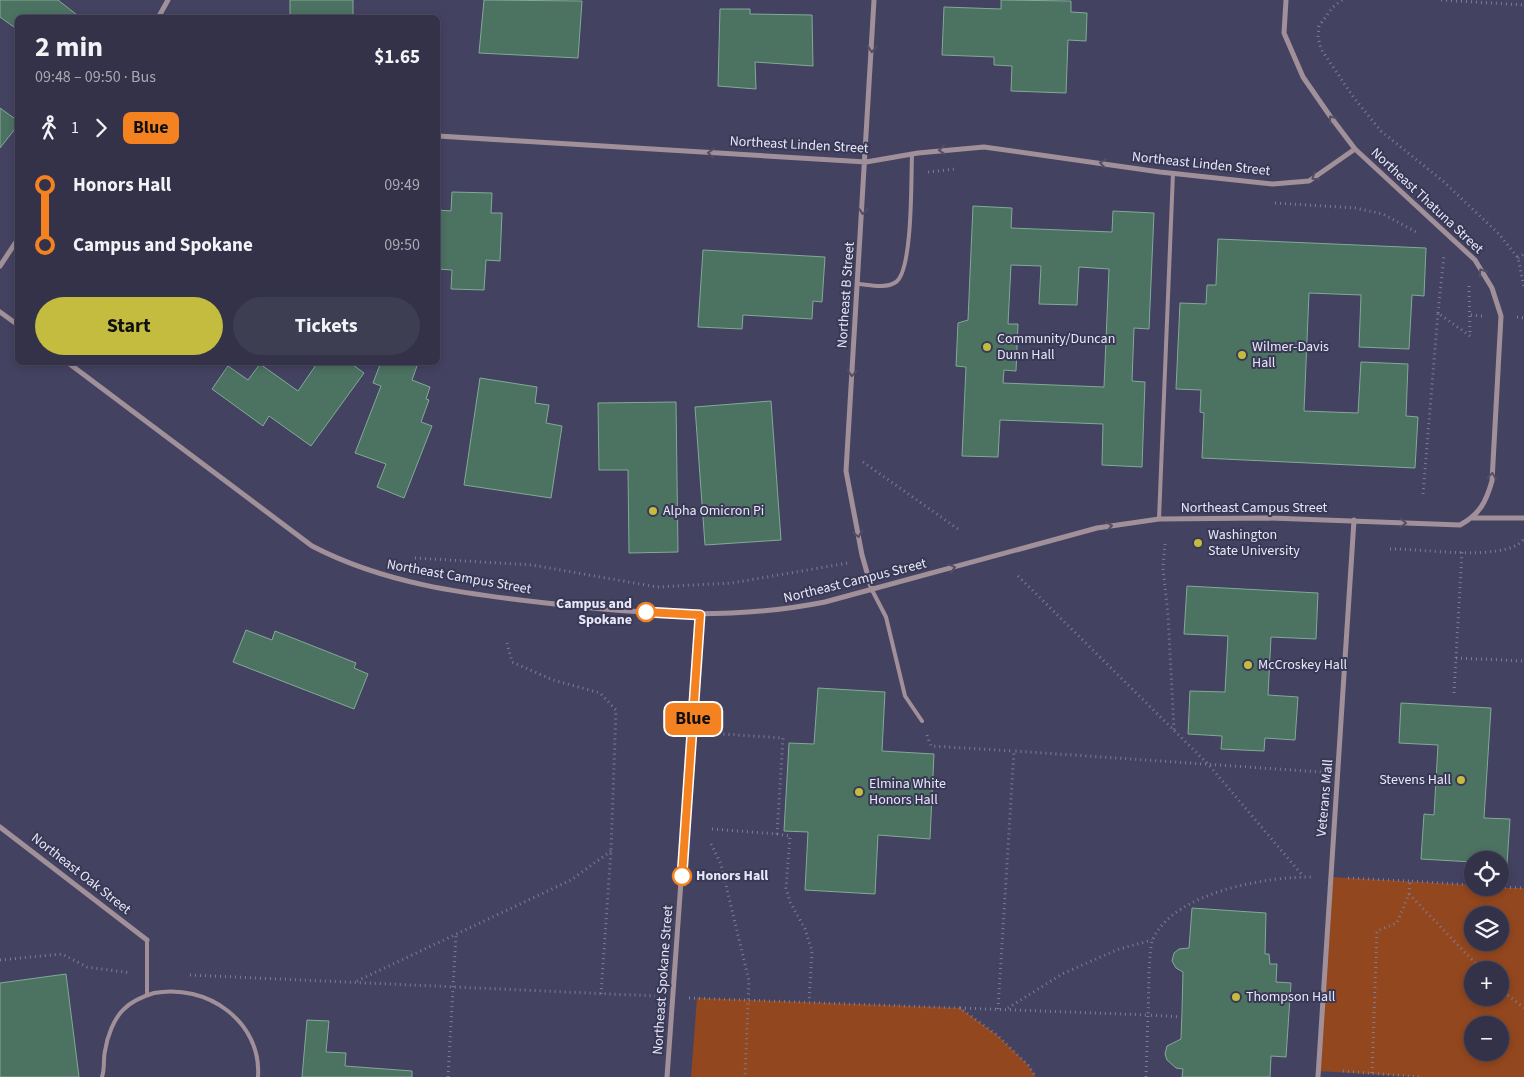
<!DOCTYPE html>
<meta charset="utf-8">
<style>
:root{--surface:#333249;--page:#3e3e53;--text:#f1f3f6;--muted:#a9aab4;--line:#4e4d61;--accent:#c4bc3e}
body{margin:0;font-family:"Source Sans 3",sans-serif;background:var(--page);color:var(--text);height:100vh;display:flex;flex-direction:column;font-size:19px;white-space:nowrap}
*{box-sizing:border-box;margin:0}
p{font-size:16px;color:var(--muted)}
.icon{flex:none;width:28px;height:28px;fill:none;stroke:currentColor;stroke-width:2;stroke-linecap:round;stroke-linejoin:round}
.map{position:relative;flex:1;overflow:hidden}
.sheet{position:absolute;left:15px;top:15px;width:425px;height:350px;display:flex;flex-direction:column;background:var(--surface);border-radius:8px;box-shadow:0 2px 8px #0003,0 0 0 1px var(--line)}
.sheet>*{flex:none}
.badge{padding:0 10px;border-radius:8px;font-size:18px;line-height:32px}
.tools{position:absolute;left:1464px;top:851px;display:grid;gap:10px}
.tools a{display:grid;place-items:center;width:45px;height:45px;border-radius:50%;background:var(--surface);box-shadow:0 2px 8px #0003,0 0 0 1px var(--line);font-size:25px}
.map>.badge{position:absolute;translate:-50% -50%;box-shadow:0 0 0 2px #fff}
.legs{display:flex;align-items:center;gap:8px;height:55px;padding:0 20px;font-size:16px}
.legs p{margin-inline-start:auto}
.head{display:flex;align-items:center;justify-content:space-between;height:85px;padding:0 20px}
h1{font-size:28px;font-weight:700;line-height:38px}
.button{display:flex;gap:10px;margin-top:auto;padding:10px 20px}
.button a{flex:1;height:58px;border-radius:30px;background:var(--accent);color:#111;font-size:20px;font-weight:700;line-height:58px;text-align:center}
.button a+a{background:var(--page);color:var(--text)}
ul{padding:0 20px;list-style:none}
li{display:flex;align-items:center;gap:18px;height:60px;font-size:19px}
li i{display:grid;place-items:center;width:8px;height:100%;margin:0 6px;background:currentColor}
li i::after{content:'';width:12px;height:12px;margin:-6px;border:4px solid;border-radius:50%;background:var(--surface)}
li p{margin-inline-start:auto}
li:first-child i{background:linear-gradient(#0000 50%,currentColor 0)}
li:last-child i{background:linear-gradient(currentColor 50%,#0000 0)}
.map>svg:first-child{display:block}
.green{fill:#93471e;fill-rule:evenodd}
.building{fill:#4c7262;stroke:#82aa98;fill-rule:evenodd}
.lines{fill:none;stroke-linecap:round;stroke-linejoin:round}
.path{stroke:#7e7d97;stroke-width:3;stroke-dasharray:1 4;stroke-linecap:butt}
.lane{stroke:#a19099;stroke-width:4}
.street{stroke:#a19099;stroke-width:5}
.oneway{stroke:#534e66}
.line-1-casing{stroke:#fff;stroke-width:11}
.line-1{stroke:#f58220;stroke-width:8}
.poi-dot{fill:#c4bc3e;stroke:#393855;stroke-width:2}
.stop-1-dot{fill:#fff;stroke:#f58220;stroke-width:2.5}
.labels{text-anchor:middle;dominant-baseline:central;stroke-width:4;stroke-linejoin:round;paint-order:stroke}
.street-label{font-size:14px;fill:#e7e7fa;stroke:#393855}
.poi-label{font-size:14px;fill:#e7e7fa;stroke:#393855;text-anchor:start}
.stop-label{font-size:14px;font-weight:bold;fill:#e7e7fa;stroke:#393855;text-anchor:end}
</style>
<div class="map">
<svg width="1524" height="1077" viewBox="0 0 1524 1077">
<rect width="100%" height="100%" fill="#444261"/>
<!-- green -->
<path class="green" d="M1330,877L1472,885V888H1524V1077H1420L1318,1071ZM1472,915H1500V942H1472ZM1472,970H1500V998H1472ZM1472,1025H1500V1052H1472Z
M697,998L960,1008L997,1035L1028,1065L1036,1077H691Z"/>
<!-- building -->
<path class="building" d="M0,0H58L81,18H18V30L0,17Z
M290,0H353V18L290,16Z
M484,0L582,1L578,58L479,53Z
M1001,0L1071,1V12L1087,13L1086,41L1068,40L1066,93L1011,91L1012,66L994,65V57L942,55L944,7L1001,9Z
M720,9H750V14L812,15L813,66L755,62L756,89L718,86Z
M0,108L18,121V125L0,148Z
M452,192L492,193L491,213H502L500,261L486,260L484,290L451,289L452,270L438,269V210L451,211Z
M973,206L1012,208L1011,228L1112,232L1113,211L1154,213L1149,329L1134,328L1132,381L1145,382L1142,467L1102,465L1103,424L1000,420L998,457L962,456L966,367L956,366L958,323L968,320ZM1011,265L1041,266L1039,304L1077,305L1079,267L1109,269L1104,387L1003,383L1004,370L1016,371L1018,324H1008Z
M1218,239L1426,248L1424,296L1412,295L1409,349L1359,347L1361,295L1309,293L1304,411L1358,413L1361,362L1408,364L1406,416L1418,417L1415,468L1202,458L1204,413L1200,412L1201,390L1176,389L1180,303L1206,304L1207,285H1216Z
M703,250L825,257L822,302L813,301L812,319L743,315L742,329L698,327Z
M318,362H349L364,373L311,446L269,416L263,426L212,389L228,366L248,380L260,364L298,391Z
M381,362L418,363L412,380L430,387L426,399L429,400L421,422L432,426L404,498L377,487L386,464L355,453L381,386L373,383Z
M480,378L537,387L535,403L549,405L546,423L562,426L551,498L464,485Z
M771,401L781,540L705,545L695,407Z
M676,402L678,552L629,553L628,470H599L598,403Z
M1187,586L1318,593L1316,639L1271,637L1268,695L1298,697L1295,740L1265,738L1264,751L1221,749L1222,736L1188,734L1190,691L1225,692L1228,636L1184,634Z
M246,630L272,640L275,631L356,663L354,668L368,674L354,709L233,662Z
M818,688L885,692L882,751L934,754L930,839L878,835L875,894L805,890L808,832L784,831L789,743L814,744Z
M1401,703L1491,708L1484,818L1510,819L1507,864H1500V860H1472V862L1421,859L1424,814L1434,815L1438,745L1399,743Z
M1192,908L1266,913L1265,954H1269L1270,964H1277L1276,982L1291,983L1286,1057L1271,1056L1270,1077H1182L1183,1069L1176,1068L1167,1060L1165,1054L1167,1046L1181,1039L1182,1011L1183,972L1176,968L1172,961L1174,953L1179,949L1189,948Z
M66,974L79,1077H0V983Z
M307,1020L329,1021L326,1052L346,1053L345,1066L412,1071V1077H302Z"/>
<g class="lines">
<!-- path -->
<path class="path" d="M1342,0L1333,7L1319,26L1318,37L1321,49L1354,98L1381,131L1444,182L1499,234L1518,258L1524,287
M1441,0L1524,5
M928,172L956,169
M1275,203L1355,208L1383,214L1418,233
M1518,258L1524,254
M1469,286L1470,335
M1438,313L1444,255
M1471,315L1483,316
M1517,317L1524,318
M863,462L958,529
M1423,494L1438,313L1470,336
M1165,544L1163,568L1168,615L1174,730
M1390,549C1420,548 1506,563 1524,539
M415,558L532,565L657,587L732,583L848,563
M1018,576L1208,764L1303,876
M507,643L512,662L553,680L600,693L616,710L611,850L601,994
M1456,658L1524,661
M1454,693L1462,552
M927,735L931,746L1014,751
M712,829L777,834L783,738L721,734
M777,834L790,836L786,888L790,902L805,929L812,951L809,1002
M711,844L721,864L749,981L745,1077
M1348,878L1410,881
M1500,887L1524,888
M1409,894L1482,970
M0,960L62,954L87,967L131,973
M190,975L655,996
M357,981L571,880L611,851
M1500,989L1524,1008
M689,998L960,1008L997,1035L1028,1065L1036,1077
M960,1008L1148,1015C1149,1001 1148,949 1153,939C1174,892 1268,876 1314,877
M1008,1008L1062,974L1119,949L1152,940
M998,1009L1014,751L1321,772
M1343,1071L1420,1077
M1372,1073L1377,931L1397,923L1409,894L1410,881L1472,885
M448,1077L456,935
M1146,1077L1148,1015L1182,1017"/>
<!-- lane -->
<path class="lane" d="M859,284C870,285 886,289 896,282C913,270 911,177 912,154
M1159,519L1173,173
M872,590L886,617L905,696L922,721
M147,995V940
M102,1077C105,1068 103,1060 105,1051C107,1037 114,1018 124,1009C132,1001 144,996 154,993C206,983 262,1021 258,1077"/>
<!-- street -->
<path class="street" d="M158,18L168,0
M438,136L866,162L918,153L984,147L1160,172L1273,184L1309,181L1355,149
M0,266L18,239
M0,312L18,325
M67,362L312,546C385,584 465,594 546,603C641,614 730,621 825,602L1097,528L1159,519L1268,518L1460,525C1480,514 1486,502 1492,481L1501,316L1492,288L1475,260L1355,149L1330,116L1303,77L1284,33L1286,0
M1471,518H1524
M872,590L862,555L846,471L874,0
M0,827L147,940
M667,1077L700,615
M1318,1077L1354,520"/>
</g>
<!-- one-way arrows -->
<defs><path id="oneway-chevron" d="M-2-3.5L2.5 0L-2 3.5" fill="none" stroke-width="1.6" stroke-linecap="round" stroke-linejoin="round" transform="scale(1.25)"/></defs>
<g class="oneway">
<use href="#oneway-chevron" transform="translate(872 49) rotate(93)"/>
<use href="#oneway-chevron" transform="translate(1332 119) rotate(-127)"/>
<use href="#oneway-chevron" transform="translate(942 150) rotate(175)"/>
<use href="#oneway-chevron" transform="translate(711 153) rotate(-177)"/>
<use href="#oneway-chevron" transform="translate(1103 163) rotate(-172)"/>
<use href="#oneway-chevron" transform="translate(1315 177) rotate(147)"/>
<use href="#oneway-chevron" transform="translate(863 211) rotate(94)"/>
<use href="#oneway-chevron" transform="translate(1482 272) rotate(-122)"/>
<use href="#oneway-chevron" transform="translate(852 373) rotate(94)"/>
<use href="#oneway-chevron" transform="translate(1492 476) rotate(-83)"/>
<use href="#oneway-chevron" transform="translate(1403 523) rotate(3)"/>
<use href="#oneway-chevron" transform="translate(1109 526) rotate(-8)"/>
<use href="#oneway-chevron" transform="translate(858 534) rotate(79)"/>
<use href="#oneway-chevron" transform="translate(952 568) rotate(-15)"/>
</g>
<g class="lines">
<!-- line-1 casing -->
<g class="line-1-casing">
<path id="line-1" d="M646,612L700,615L682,876"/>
</g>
<!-- line-1 -->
<use href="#line-1" class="line-1"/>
</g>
<!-- markers -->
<g class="poi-dot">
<circle cx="987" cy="347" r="5"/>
<circle cx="1242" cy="355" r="5"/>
<circle cx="653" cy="511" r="5"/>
<circle cx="1198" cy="543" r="5"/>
<circle cx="1248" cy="665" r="5"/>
<circle cx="1461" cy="780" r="5"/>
<circle cx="859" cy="792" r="5"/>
<circle cx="1236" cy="997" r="5"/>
</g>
<g class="stop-1-dot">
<circle cx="646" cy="612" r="9"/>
<circle cx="682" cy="876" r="9"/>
</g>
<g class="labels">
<!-- street labels -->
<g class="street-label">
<text transform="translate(799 145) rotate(3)">Northeast Linden Street</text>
<text transform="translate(1201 164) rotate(6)">Northeast Linden Street</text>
<text transform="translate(1427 201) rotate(43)">Northeast Thatuna Street</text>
<text transform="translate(846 295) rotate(-86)">Northeast B Street</text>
<text x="1254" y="508">Northeast Campus Street</text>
<text transform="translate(459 577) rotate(10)">Northeast Campus Street</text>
<text transform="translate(855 581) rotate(-14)">Northeast Campus Street</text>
<text transform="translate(1325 798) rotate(-85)">Veterans Mall</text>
<text transform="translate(81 874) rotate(38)">Northeast Oak Street</text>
<text transform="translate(663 980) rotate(-86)">Northeast Spokane Street</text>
</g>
<!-- poi labels -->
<g class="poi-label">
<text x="997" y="339">Community/Duncan<tspan x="997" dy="16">Dunn Hall</tspan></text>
<text x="1252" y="347">Wilmer-Davis<tspan x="1252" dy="16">Hall</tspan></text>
<text x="663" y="511">Alpha Omicron Pi</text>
<text x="1208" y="535">Washington<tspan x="1208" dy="16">State University</tspan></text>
<text x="1258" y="665">McCroskey Hall</text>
<text x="1451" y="780" text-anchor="end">Stevens Hall</text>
<text x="869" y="784">Elmina White<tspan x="869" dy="16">Honors Hall</tspan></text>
<text x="1246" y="997">Thompson Hall</text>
</g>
<!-- stop labels -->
<g class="stop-label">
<text x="632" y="604">Campus and<tspan x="632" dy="16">Spokane</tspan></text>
<text x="696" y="876" text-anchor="start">Honors Hall</text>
</g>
</g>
</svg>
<div class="tools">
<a><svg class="icon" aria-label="locate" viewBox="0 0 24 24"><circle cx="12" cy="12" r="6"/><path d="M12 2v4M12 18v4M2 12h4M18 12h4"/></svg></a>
<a><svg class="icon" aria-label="layers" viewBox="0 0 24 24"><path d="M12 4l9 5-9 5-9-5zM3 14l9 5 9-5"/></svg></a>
<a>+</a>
<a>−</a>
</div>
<b class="badge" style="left:693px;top:719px;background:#f58220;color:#111">Blue</b>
<section class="sheet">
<div class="head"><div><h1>2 min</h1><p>09:48 – 09:50 · Bus</p></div><b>$1.65</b></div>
<div class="legs"><svg class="icon" aria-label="walk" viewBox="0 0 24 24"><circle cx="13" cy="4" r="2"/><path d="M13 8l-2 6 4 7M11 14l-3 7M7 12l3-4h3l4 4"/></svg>1<svg class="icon" aria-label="forward" viewBox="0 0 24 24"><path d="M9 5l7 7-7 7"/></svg><b class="badge" style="background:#f58220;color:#111">Blue</b></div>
<ul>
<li><i style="color:#f58220"></i><b>Honors Hall</b><p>09:49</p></li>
<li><i style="color:#f58220"></i><b>Campus and Spokane</b><p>09:50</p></li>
</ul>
<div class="button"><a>Start</a><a>Tickets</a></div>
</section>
</div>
